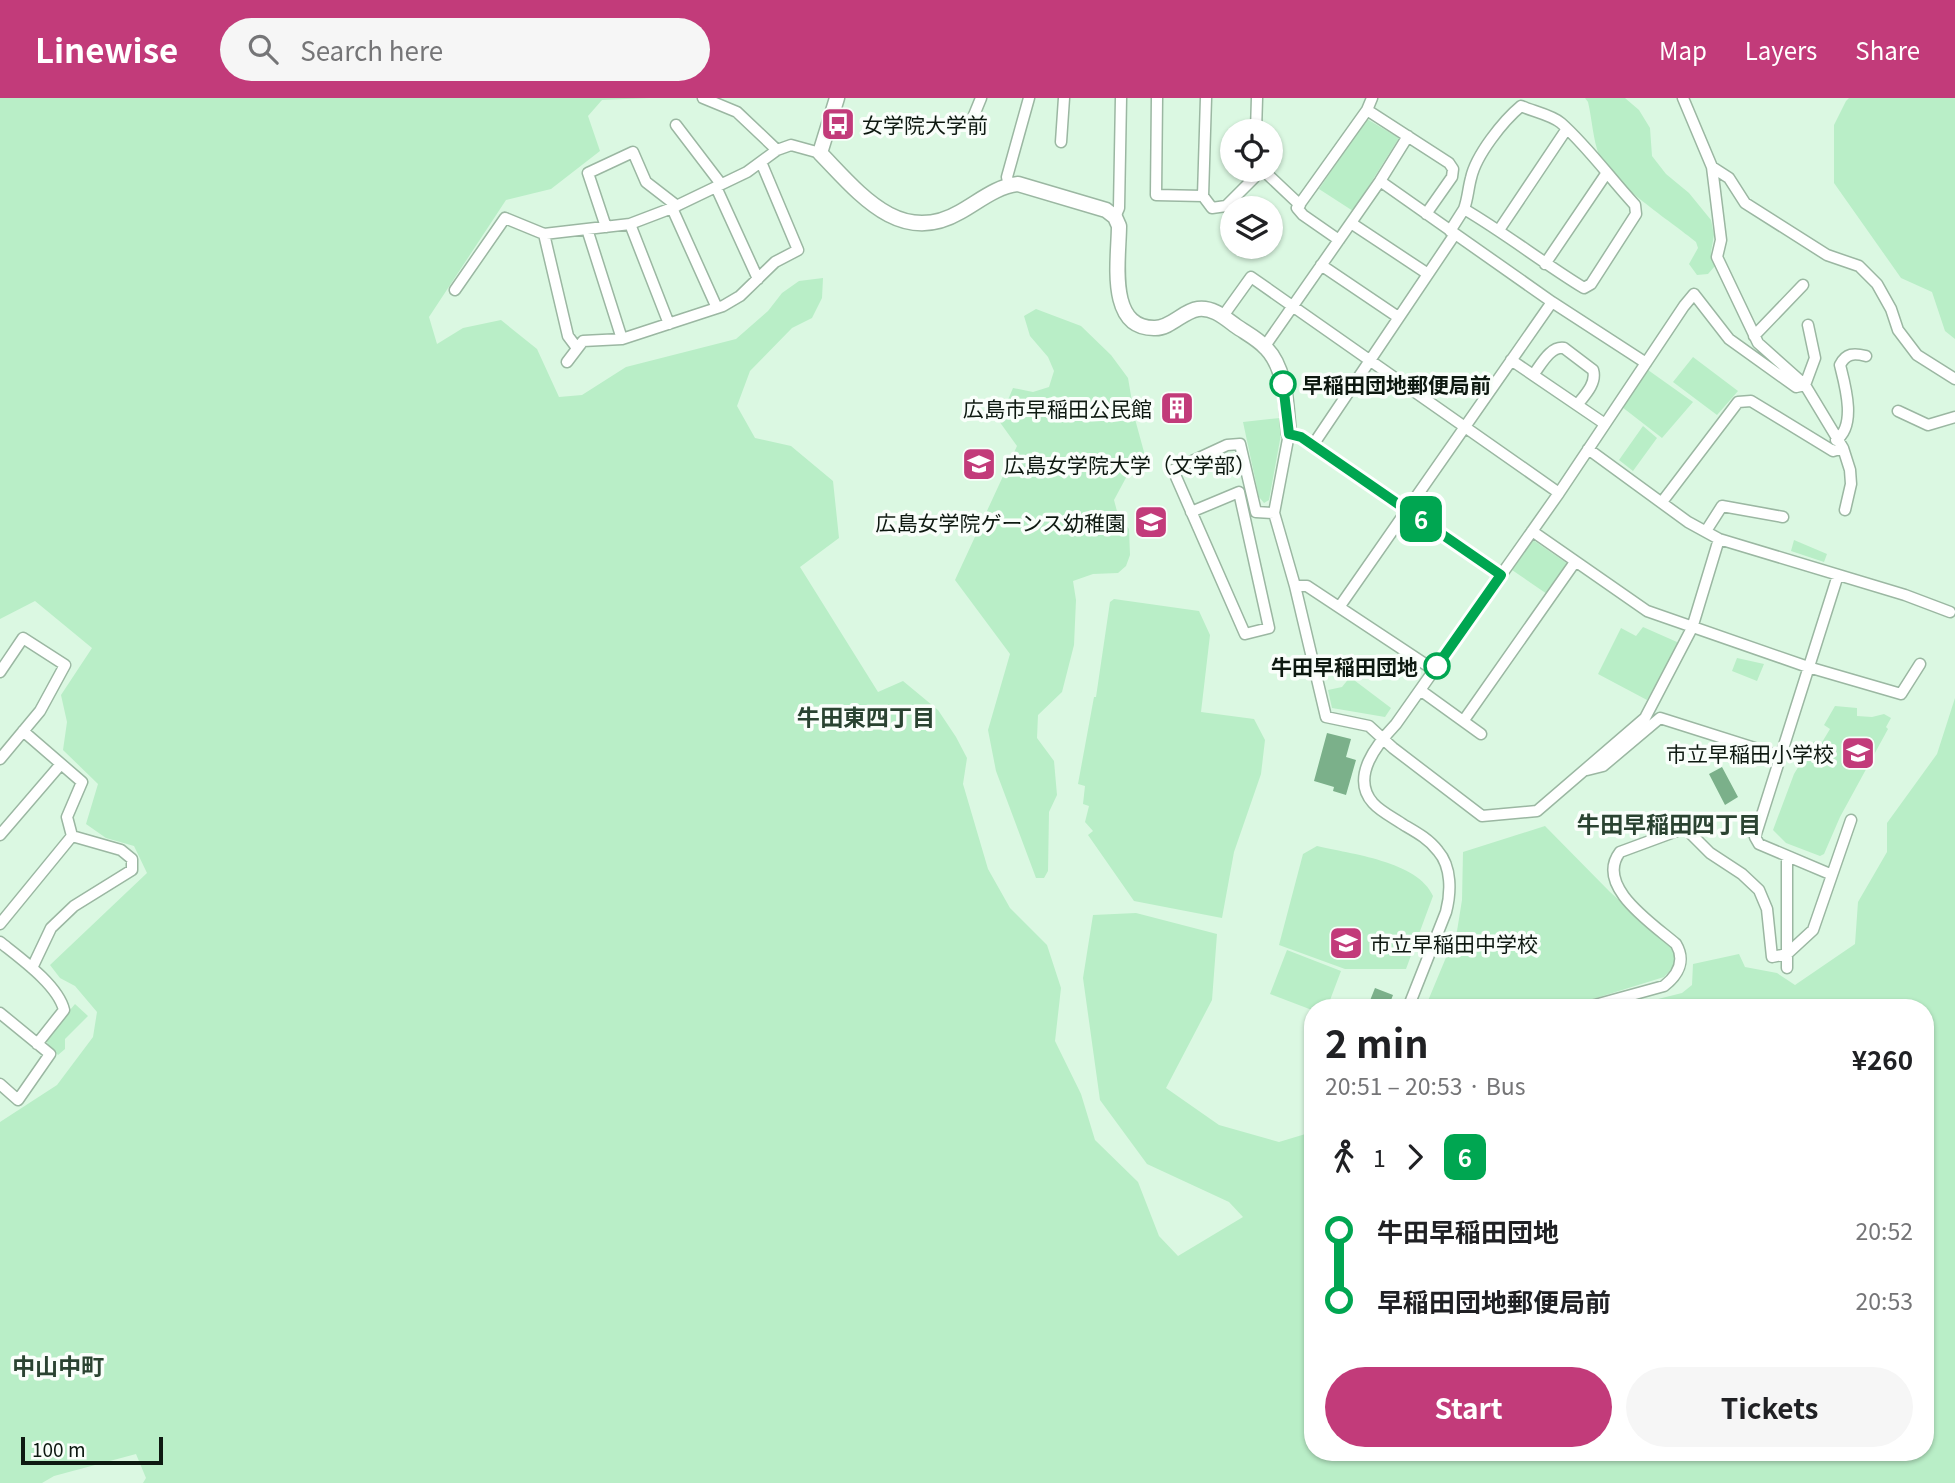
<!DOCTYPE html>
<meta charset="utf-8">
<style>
:root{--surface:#fff;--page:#f6f6f6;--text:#202124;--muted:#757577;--accent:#c23b7a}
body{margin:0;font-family:Georgia,"Noto Sans JP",serif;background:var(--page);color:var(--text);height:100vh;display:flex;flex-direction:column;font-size:26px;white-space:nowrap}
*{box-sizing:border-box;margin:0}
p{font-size:23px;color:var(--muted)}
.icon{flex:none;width:38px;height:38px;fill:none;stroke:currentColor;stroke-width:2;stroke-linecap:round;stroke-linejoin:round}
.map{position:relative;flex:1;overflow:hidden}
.details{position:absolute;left:1304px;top:901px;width:630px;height:462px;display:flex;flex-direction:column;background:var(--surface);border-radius:28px;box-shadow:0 2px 5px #0004}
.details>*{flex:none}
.badge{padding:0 14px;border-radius:10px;font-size:24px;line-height:46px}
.controls{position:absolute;left:1220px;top:21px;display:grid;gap:14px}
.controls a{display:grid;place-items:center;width:63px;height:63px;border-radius:50%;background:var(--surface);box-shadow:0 2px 5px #0004;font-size:35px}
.scale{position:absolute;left:21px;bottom:18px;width:142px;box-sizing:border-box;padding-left:7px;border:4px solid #0e1911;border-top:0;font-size:19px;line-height:24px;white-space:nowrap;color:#0e1911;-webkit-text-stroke:5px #f9fefa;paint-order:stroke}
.map>.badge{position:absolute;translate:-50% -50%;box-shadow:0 0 0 4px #fff}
.legs{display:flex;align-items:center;gap:10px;height:77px;padding:0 21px;font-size:23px}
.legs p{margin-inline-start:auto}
.summary{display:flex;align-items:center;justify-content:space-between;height:119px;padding:0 21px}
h1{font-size:38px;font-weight:700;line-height:52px}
.cta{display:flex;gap:14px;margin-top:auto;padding:14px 21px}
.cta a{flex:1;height:80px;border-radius:42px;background:var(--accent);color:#fff;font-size:28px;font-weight:700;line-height:80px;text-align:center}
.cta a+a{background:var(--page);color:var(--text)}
ul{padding:0 21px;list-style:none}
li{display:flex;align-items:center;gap:24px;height:70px;font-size:26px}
li i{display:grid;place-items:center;width:10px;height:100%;margin:0 9px;background:currentColor}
li i::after{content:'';width:18px;height:18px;margin:-9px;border:5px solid;border-radius:50%;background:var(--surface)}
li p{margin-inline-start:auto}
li:first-child i{background:linear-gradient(#0000 50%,currentColor 0)}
li:last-child i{background:linear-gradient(currentColor 50%,#0000 0)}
header{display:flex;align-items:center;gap:42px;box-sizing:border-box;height:98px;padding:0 35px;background:var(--accent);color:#fff}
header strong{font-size:33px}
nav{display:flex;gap:38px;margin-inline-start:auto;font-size:24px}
.search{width:490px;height:63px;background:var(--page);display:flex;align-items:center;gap:18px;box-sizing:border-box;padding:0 24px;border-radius:38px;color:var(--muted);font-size:26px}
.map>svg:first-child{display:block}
.green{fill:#b9eec7}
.water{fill:#7bb08a}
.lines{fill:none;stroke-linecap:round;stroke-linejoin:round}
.minor-casing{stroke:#9bb7a2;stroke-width:13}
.tertiary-casing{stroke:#9bb7a2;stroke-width:17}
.minor{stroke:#fff;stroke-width:10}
.tertiary{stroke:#fff;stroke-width:14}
.line-1-casing{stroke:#fff;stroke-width:16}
.line-1{stroke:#00a651;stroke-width:10}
.stop-1-dot{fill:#fff;stroke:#00a651;stroke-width:3.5}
.labels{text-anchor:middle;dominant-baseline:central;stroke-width:7;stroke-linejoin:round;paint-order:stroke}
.poi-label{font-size:21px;fill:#0e1911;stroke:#f9fefa;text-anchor:start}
.stop-label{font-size:21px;font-weight:bold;fill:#0e1911;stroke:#f9fefa;text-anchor:start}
.neighbourhood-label{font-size:23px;font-weight:bold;fill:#2a4331;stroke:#f9fefa}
</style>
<header>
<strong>Linewise</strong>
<div class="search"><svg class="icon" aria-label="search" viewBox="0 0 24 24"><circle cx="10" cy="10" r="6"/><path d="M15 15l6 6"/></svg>Search here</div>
<nav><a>Map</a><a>Layers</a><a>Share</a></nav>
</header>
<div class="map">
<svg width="1955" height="1385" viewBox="0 0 1955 1385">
<rect width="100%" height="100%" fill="#dbf8e2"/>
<!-- green -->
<path class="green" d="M0,0H650L602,2L588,18L600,53L551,91L506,102L429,219L437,246L463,230L501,222L537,251L559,299L582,297L626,269L736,241L768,213L782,195L799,183L823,180L822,200L812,220L792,230L750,273L737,308L755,340L791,348L833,383L839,440L800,469L878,594L903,583L938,612L956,639L967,660L963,686L988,771L1010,810L1047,847L1061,890L1055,943L1081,996L1095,1042L1138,1084L1159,1138L1178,1158L1243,1119L1229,1104L1147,1066L1100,1002L1083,880L1093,817L1136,815L1217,836L1212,902L1166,990L1219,1027L1279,1044L1312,1034V1354H1925V910H1622L1682,895L1692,887L1693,866L1739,856L1745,869L1777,875L1795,887L1855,846L1858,804L1887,754V725L1937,656L1955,600V1385H143L146,1380L136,1356L54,1378L42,1385H0V1024L57,987L93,939L97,914L75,888L60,880L50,867L147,775L134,748L106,740L86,726L98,686L63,652L67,624L61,597L92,550L35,503L0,521Z
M1585,0H1625L1639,12L1650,30L1652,58L1666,76L1689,95L1711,122L1714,137L1711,154L1715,168L1708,176L1697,177L1689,166L1698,150L1696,144C1672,124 1610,84 1599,57C1593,42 1592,21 1588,4Z
M1849,0H1955V241L1945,233L1932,194L1901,180L1834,85V27L1846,3Z
M1367,21L1399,40L1353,113L1319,91Z
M1036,211L1081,228L1111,257L1128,280L1135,321L1147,365L1128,376L1114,402L1118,417L1129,431L1130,457L1126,468L1118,475L1093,476L1073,483L1076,502L1074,547L1062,594L1038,617L1037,640L1054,663L1057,697L1049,714L1048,773L1044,780H1036L996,673L988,632L1010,556L955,482L1017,348L999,323L1013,290L1033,294L1049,289L1054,273L1048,259L1030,238L1024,218Z
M1693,259L1738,293L1717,317L1673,284Z
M1648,272L1693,304L1662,340L1622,309Z
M1280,320L1282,331L1269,402L1264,405L1259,399L1243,324Z
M1643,328L1657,340L1633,373L1619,362Z
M1533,442L1568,466L1547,496L1512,472Z
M1794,442L1827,456L1824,464L1791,453Z
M1114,501L1199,513L1210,537L1201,614L1254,621L1265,642L1261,676L1234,754L1222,820L1134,803L1088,737L1093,733L1085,724L1089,708L1083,706L1085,688L1078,686L1094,599H1096L1110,504Z
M1643,529L1677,544V548L1647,602L1598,576L1621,530L1636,538Z
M1737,560L1764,566L1757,583L1732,573Z
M1350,579L1391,610L1385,619L1332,610L1328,592L1342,589Z
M1835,608L1857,610V618L1872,619L1884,616L1891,620L1886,629L1888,631L1840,719L1824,756L1820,758L1786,745L1773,732L1794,676L1814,643L1821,646L1830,631L1824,627Z
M1545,728L1610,794L1675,852V867L1664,879L1564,910H1425L1457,833L1462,802L1463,754Z
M1317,748C1350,756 1418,763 1433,798L1406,871H1345L1279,847L1303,756Z
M1287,852L1341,873L1327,910H1312V912L1270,896Z
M75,906L88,918L65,941V951L58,957L48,947L46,941Z"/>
<!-- water -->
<path class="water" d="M1327,635L1351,641L1346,659L1356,662L1346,697L1333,693L1334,689L1314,683Z
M1722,669L1738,699L1725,707L1709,676Z
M1375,890L1393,897L1388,910H1367Z"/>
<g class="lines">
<!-- minor casing -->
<g class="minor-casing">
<path id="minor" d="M703,0L737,14L777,52
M1157,0L1156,97L1203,98
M1206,0L1203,98L1212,110L1226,108L1254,80L1255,72
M1683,0L1712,69L1721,142L1717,159L1758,245L1805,287L1843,350L1850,372L1851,386L1845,412
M1367,12L1449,65L1453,71L1452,79L1426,116
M676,27L721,86
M970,27L981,0
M1256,33L1257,0
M1061,44L1064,0
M1712,69L1729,80L1745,105L1827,157L1859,168L1877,186L1891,211L1898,232L1917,257L1955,281
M1257,72L1265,74L1300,107
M1380,83L1552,204L1646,265
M1009,87L1007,79L1029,0
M716,89L758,181
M672,110L717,210
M1115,119L1119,110L1121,0
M1351,125L1428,176
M630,126L669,226
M606,129L588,75L633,54L646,84L677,108
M587,131L622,241
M1499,132L1566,32
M1450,133L1464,111C1505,135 1543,165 1584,190L1591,186L1636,116L1635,107C1610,80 1588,49 1561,25C1552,17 1532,13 1521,8C1503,23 1476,57 1471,80C1468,91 1468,100 1464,111
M544,136L568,238L577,250
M1339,142L1303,117L1297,110L1367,12L1372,0
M1545,166L1606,76
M1321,167L1398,219
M455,192L505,120L544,136L630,126L672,110L747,74L777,52L791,47L820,55
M1223,218L1251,179L1559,395
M1754,238L1803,187
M1265,248L1380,83L1408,38
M1511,262L1605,326
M567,264L583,243L622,241L723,208L740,198L775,164L798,152L761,64
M1533,277C1541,267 1550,248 1564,250L1593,272C1597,285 1585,297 1577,307
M1898,313L1928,327L1955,319
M1836,342C1857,328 1845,287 1840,267C1846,255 1854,255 1866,258
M1313,347L1455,136
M1588,351L1688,424L1719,441L1905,497L1950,514
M1662,404L1738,304L1751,303L1833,353L1843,350
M1191,414L1239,394L1269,530L1245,536L1173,372L1227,347L1240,346L1256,414L1274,415
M1532,433L1647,513L1808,569L1901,596L1920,566
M1706,433L1722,408L1783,419
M1501,477L1301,339L1289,336L1274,415L1295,488L1326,619L1369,628L1393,650L1482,718L1537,713L1645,620L1692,530L1719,441
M1295,488H1307L1434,572
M1340,508L1552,204
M0,574L23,540L65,567L40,613L0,661
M1420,592L1481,636
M1464,622L1575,464
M23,633L82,684L67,719L72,738L121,752L132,761V772L74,808L51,830L32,870
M1587,672L1603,668L1660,620L1780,658
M0,737L61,666
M1830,776L1759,746L1755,739L1838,477
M0,826L72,738
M0,844C20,860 58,887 64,912L37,946
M1787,870V758
M1408,910L1446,814C1451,795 1452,769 1438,753C1429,741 1416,734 1404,727C1394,720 1381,714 1373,705C1350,679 1377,646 1396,626L1559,395L1684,208L1694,196L1729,241L1796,289L1805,287L1815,260L1808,227
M1584,910L1664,888C1678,877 1686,863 1676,846C1653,826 1594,788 1620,754L1685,730L1710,755L1742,776L1759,792L1767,811L1772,859L1787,856L1813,832L1851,722
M0,915L50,956L18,1002L0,986"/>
</g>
<!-- tertiary casing -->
<g class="tertiary-casing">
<path id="tertiary" d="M837,0L820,55C859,95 900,149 960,114C978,104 997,88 1018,86L1106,112L1115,119L1119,128C1119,160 1106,231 1155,230C1171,230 1183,213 1198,211C1213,209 1225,220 1236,228C1246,235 1258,241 1266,250C1287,272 1286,308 1289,336"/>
</g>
<!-- minor -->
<use href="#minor" class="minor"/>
<!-- tertiary -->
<use href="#tertiary" class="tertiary"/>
</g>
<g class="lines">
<!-- line-1 casing -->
<g class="line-1-casing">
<path id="line-1" d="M1283,286L1289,336L1301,339L1501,477L1437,568"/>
</g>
<!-- line-1 -->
<use href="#line-1" class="line-1"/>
</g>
<!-- icons -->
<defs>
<g id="bus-square" transform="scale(1.75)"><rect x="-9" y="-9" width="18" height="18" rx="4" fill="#c23b7a" stroke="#f9fefa"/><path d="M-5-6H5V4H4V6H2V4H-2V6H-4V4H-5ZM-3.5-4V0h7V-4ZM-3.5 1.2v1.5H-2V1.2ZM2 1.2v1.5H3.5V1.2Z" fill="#fff"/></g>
<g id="building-square" transform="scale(1.75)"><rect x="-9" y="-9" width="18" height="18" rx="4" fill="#c23b7a" stroke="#f9fefa"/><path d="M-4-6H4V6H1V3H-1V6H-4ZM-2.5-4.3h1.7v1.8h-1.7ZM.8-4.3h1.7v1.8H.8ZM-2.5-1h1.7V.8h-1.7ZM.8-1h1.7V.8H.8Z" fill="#fff"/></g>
<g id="university-square" transform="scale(1.75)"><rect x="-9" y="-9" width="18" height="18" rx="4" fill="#c23b7a" stroke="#f9fefa"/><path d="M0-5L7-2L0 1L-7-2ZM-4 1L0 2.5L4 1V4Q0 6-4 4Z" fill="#fff"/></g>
<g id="school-square" transform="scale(1.75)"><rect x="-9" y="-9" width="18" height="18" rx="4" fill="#c23b7a" stroke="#f9fefa"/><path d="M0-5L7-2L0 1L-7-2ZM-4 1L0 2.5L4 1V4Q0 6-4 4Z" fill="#fff"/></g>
</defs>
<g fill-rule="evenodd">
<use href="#bus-square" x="838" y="26"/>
<use href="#building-square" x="1177" y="310"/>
<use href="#university-square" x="979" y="366"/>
<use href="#school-square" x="1151" y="424"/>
<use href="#school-square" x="1858" y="655"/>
<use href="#school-square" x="1346" y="845"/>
</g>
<!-- markers -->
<g class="stop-1-dot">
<circle cx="1283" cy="286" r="12"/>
<circle cx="1437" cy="568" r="12"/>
</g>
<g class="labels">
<!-- poi labels -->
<g class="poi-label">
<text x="862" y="26">女学院大学前</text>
<text x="1152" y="310" text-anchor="end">広島市早稲田公民館</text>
<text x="1004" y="366">広島女学院大学（文学部）</text>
<text x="1126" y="424" text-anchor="end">広島女学院ゲーンス幼稚園</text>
<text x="1834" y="655" text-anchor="end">市立早稲田小学校</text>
<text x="1370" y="845">市立早稲田中学校</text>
</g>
<!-- stop labels -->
<g class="stop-label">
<text x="1302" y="286">早稲田団地郵便局前</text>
<text x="1418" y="568" text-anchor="end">牛田早稲田団地</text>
</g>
<!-- neighbourhood labels -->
<g class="neighbourhood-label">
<text x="866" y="618">牛田東四丁目</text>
<text x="1669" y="725">牛田早稲田四丁目</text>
<text x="58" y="1267">中山中町</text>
</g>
</g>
</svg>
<div class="controls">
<a><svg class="icon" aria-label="locate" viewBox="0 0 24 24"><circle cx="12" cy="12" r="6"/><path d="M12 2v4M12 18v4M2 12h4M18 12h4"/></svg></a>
<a><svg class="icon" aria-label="layers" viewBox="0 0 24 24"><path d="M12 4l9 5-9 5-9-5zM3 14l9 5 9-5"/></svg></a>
</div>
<div class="scale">100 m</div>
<b class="badge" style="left:1421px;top:421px;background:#00a651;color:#fff">6</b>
<section class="details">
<div class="summary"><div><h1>2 min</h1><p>20:51 – 20:53 · Bus</p></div><b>¥260</b></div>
<div class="legs"><svg class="icon" aria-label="walk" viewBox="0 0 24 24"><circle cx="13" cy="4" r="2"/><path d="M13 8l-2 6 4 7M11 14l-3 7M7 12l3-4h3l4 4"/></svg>1<svg class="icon" aria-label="forward" viewBox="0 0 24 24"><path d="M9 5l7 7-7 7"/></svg><b class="badge" style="background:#00a651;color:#fff">6</b></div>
<ul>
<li><i style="color:#00a651"></i><b>牛田早稲田団地</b><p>20:52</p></li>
<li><i style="color:#00a651"></i><b>早稲田団地郵便局前</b><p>20:53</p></li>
</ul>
<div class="cta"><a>Start</a><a>Tickets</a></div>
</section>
</div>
